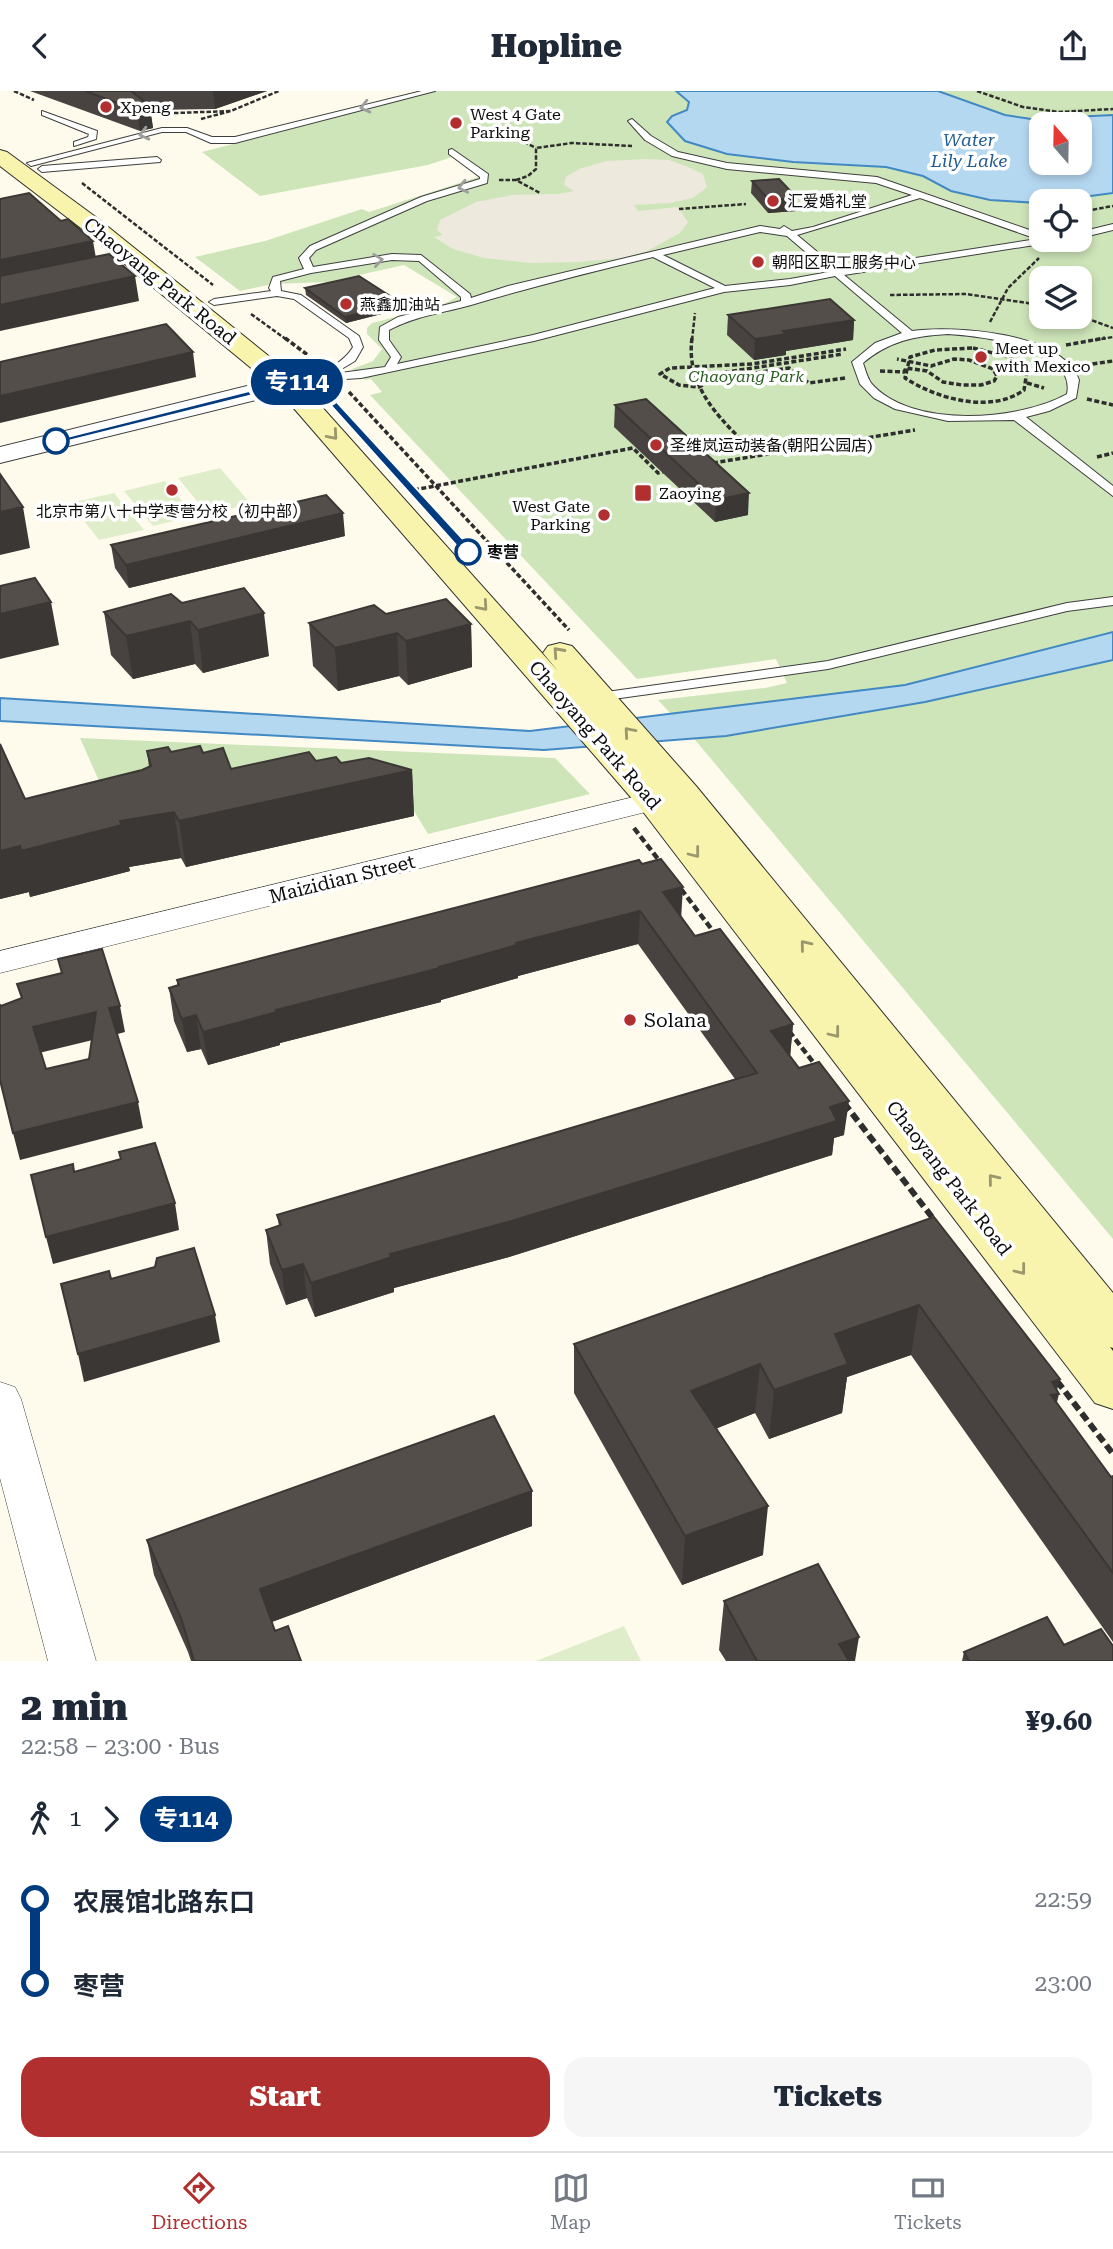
<!DOCTYPE html>
<meta charset="utf-8">
<style>
:root{--surface:#fff;--page:#f6f6f7;--text:#1f2937;--muted:#747a83;--line:#e0e1e3;--accent:#b22f2f}
body{margin:0;font-family:"Roboto Serif","Noto Sans SC",serif;background:var(--page);color:var(--text);height:100vh;display:flex;flex-direction:column;font-size:26px;white-space:nowrap}
*{box-sizing:border-box;margin:0}
p{font-size:23px;color:var(--muted)}
.icon{flex:none;width:38px;height:38px;fill:none;stroke:currentColor;stroke-width:2;stroke-linecap:round;stroke-linejoin:round}
.map{position:relative;height:1570px;overflow:hidden}
.drawer{display:flex;flex-direction:column;background:var(--surface);flex:1}
.drawer>*{flex:none}
.badge{padding:0 14px;border-radius:23px;font-size:24px;line-height:46px}
.needle{width:46px;rotate:340deg}
.fabs{position:absolute;left:1029px;top:21px;display:grid;gap:14px}
.fabs a{display:grid;place-items:center;width:63px;height:63px;border-radius:14px;background:var(--surface);box-shadow:0 4px 10px #0003;font-size:35px}
.map>.badge{position:absolute;translate:-50% -50%;box-shadow:0 0 0 4px #fff}
.legs{display:flex;align-items:center;gap:10px;height:77px;padding:0 21px;font-size:23px}
.legs p{margin-inline-start:auto}
.summary{display:flex;align-items:center;justify-content:space-between;height:119px;padding:0 21px}
h1{font-size:38px;font-weight:800;line-height:52px}
.button{display:flex;gap:14px;margin-top:auto;padding:14px 21px}
.button a{flex:1;height:80px;border-radius:21px;background:var(--accent);color:#fff;font-size:28px;font-weight:800;line-height:80px;text-align:center}
.button a+a{background:var(--page);color:var(--text)}
ul{padding:0 21px;list-style:none}
li{display:flex;align-items:center;gap:24px;height:84px;font-size:26px}
li i{display:grid;place-items:center;width:10px;height:100%;margin:0 9px;background:currentColor}
li i::after{content:'';width:18px;height:18px;margin:-9px;border:5px solid;border-radius:50%;background:var(--surface)}
li p{margin-inline-start:auto}
li:first-child i{background:linear-gradient(#0000 50%,currentColor 0)}
li:last-child i{background:linear-gradient(currentColor 50%,#0000 0)}
header{display:flex;justify-content:space-between;align-items:center;height:91px;padding:0 21px;background:var(--surface);font-size:32px;font-weight:800}
.menu{display:flex;justify-content:space-around;align-items:center;height:98px;border-top:2px solid var(--line);background:var(--surface);font-size:19px;color:var(--muted)}
.menu a{display:grid;justify-items:center;gap:4px}
.menu .current{color:var(--accent)}
.map>svg:first-child{display:block}
.green{fill:#cee5b9;fill-rule:evenodd}
.pitch{fill:#e0edca}
.plaza{fill:#ede9dd}
.water{fill:#b5d8f1;stroke:#4289c3;stroke-width:2;fill-rule:evenodd}
.lines{fill:none;stroke-linecap:round;stroke-linejoin:round}
.service-casing{stroke:#3f3f3f;stroke-width:2}
.minor-casing{stroke:#3f3f3f;stroke-width:1}
.tertiary-casing{stroke:#3f3f3f;stroke-width:2}
.secondary-casing{stroke:#2e2e2e;stroke-width:2}
.path-far3{stroke:#2e2e2e;stroke-width:2.5;stroke-dasharray:4.5 2;stroke-linecap:butt}
.path-far2{stroke:#2e2e2e;stroke-width:3.5;stroke-dasharray:5 2.5;stroke-linecap:butt}
.path-far1{stroke:#2e2e2e;stroke-width:4.5;stroke-dasharray:7 3.5;stroke-linecap:butt}
.path{stroke:#2e2e2e;stroke-width:6;stroke-dasharray:9 4.5;stroke-linecap:butt}
.service{fill:#fff;fill-rule:evenodd}
.minor{fill:#fff;fill-rule:evenodd}
.tertiary{fill:#fff;fill-rule:evenodd}
.secondary{fill:#f9f4ad;fill-rule:evenodd}
.wall{fill:#484340}
.shaded-wall{fill:#3b3734}
.building{fill:#544e4a;stroke:#3b3734;stroke-width:2;fill-rule:evenodd}
.oneway{stroke:#9e9e9e}
.oneway2{stroke:#9a976d}
.line-1{fill:#003b80;stroke:#fff;stroke-width:2}
.poi-dot{fill:#b22f2f;stroke:#fff;stroke-width:2.5}
.stop-1-dot{fill:#fff;stroke:#003b80;stroke-width:3.5}
.labels{text-anchor:middle;dominant-baseline:central;stroke-width:7;stroke-linejoin:round;paint-order:stroke}
.far-poi-label{font-size:16px;fill:#0c0c0c;stroke:#fff;text-anchor:start}
.far-park-label{font-size:16px;font-style:italic;fill:#2b5f22;stroke:#fff}
.far-stop-label{font-size:16px;font-weight:bold;fill:#0c0c0c;stroke:#fff;text-anchor:start}
.far-water-label{font-size:18px;font-style:italic;fill:#1f5c95;stroke:#fff}
.street-label{font-size:19px;fill:#0c0c0c;stroke:#fff}
.poi-label{font-size:19px;fill:#0c0c0c;stroke:#fff;text-anchor:start}
</style>
<header><svg class="icon" aria-label="back" viewBox="0 0 24 24"><path d="M15 5l-7 7 7 7"/></svg>Hopline<svg class="icon" aria-label="share" viewBox="0 0 24 24"><path d="M12 15V3M7 8l5-5 5 5M5 13v7h14v-7"/></svg></header>
<div class="map">
<svg width="1113" height="1570" viewBox="0 0 1113 1570">
<rect width="100%" height="100%" fill="#fefbed"/>
<!-- green -->
<path class="green" d="M436,0H1113V1148L696,650L658,609L765,597L787,592L776,568L637,588L370,304L382,301L371,288L365,289L352,278L373,270L382,258L367,243V237L372,232L442,214L457,206L404,174L328,191L273,193L240,200L195,166L265,150L362,118L369,121L478,86L468,74L452,66L428,74L260,105L202,61ZM1041,33H1080V72H1041ZM1041,110H1080V149H1041ZM1041,187H1080V226H1041Z
M80,647L555,667L590,703L428,743L406,707L107,708Z"/>
<!-- pitch -->
<path class="pitch" d="M220,377L251,413L208,423L178,387Z
M165,390L195,425L153,435L124,400Z
M114,402L144,439L99,449L70,412Z
M624,1535L641,1570H536Z"/>
<!-- plaza -->
<path class="plaza" d="M645,68L669,69L688,76L703,83L707,96L693,107L670,112L634,114L638,120L678,116L688,131L680,142L647,160L622,167L578,171L530,172L484,167L453,158L434,146L443,144L437,139L440,129L476,111L512,104L558,103L574,100L564,94L566,86L579,78L607,70Z"/>
<!-- water -->
<path class="water" d="M676,0H938L1005,24L1031,28L1113,24V102L1038,112L990,109L951,100L923,85L886,76L793,71L727,63L685,50L667,31L672,25L687,19L689,11ZM1041,33H1080V72H1041Z
M1113,541V569L925,611L726,645L544,659L0,630V607L530,640L905,594Z"/>
<g class="lines">
<!-- service casing -->
<g class="service-casing">
<path id="service" d="M422,0H435L235,52H211L186,41H162L31,75L27,72L162,37H187L212,46H235Z
M42,20L97,40L96,48L74,55V51L88,46L89,43L42,24Z
M632,28L651,45L678,61L727,72L877,86L1041,143V149H1052L1047,152L844,184L912,240C954,234 1062,241 1079,289L1076,307L1049,320L1026,326L1113,395V405L1014,329L948,330L895,318L874,307L860,293L852,271L875,252L902,242L835,185L790,194L724,201L534,250L361,287L312,290L308,289V285C324,282 344,271 353,256L349,247L294,208L277,205L214,214L209,211L214,208L271,200L269,197L273,186L304,178L299,167L310,155L421,106L480,88V86L449,63V59L452,58L488,83L487,92L427,110L316,159L309,167L313,176L392,163L421,164L470,203L471,207L508,195L760,135L780,138L784,135L792,140L813,136L912,104L876,92L727,78L672,65L645,49L628,30ZM920,107L1037,148L839,179L797,144ZM760,141L787,145L829,181L790,188L725,195L663,164ZM653,166L715,197L533,244L397,273L401,266L389,249V239C415,225 443,222 471,214C531,196 591,181 653,166ZM392,169L419,170L461,206V210L398,226L380,236L379,249L391,266L385,276L333,283L355,270L363,256L359,245L301,204L281,200L280,190L311,182ZM948,243C980,245 1077,256 1067,303C1019,330 910,338 871,292C867,286 865,278 863,272C889,250 914,245 948,243Z
M157,66L161,69L160,71L42,81L38,78L42,75Z
M1113,133V139L1080,147V141Z
M1113,506V514L1067,520L828,578L599,610L592,606L599,602L828,570L1067,512Z"/>
</g>
<!-- minor casing -->
<g class="minor-casing">
<path id="minor" d="M679,695L690,698L694,704L690,710L0,882V860Z
M0,1291L15,1296L21,1308L96,1570H48L0,1387Z"/>
</g>
<!-- tertiary casing -->
<g class="tertiary-casing">
<path id="tertiary" d="M312,279L321,281L325,287L321,293L0,372V356Z"/>
</g>
<!-- secondary casing -->
<g class="secondary-casing">
<path id="secondary" d="M0,59L7,61L97,127L296,287L558,580L543,562L548,555L560,552L572,555L696,695L1113,1202V1257L1110,1256L1113,1260V1318L1095,1312L641,718L278,299L81,137L0,75Z"/>
</g>
<!-- path-far3 -->
<path class="path-far3" d="M14,0L34,9
M977,0L1023,16L1059,21L1113,18
M148,23L231,20
M201,28L231,20L279,0
M524,51L536,57
M499,89H516L540,102
M516,89L528,85L536,78V57L572,52L632,55
M82,92L213,194
M679,118L746,113
M1080,121L1113,115
M890,204L966,203L1041,214
M251,223L287,249
M1080,225L1113,237
M990,231L1008,197L1039,167
M692,249L695,222
M1095,249L1113,246"/>
<!-- path-far2 -->
<path class="path-far2" d="M285,247L309,265
M692,247C685,298 724,332 757,364
M1066,254L1105,247
M973,257L1009,266L1027,280L1024,299C991,323 937,308 905,287L910,266L935,259Z
M1085,274L1113,270
M880,280L904,281L906,277L927,280L943,291L962,294H981L994,290L997,285L993,278L969,269L954,268L931,275L897,268
M695,286L843,263
M845,287L809,292L789,277L714,288L699,296L679,294L660,283L670,277L752,273L846,258
M1027,292L1044,297
M349,301L569,539
M1087,308L1113,314
M1097,366L1113,362
M713,372L915,339
M414,399L633,357L658,382L667,380"/>
<!-- path-far1 -->
<path class="path-far1" d="M634,737L661,772
M681,798L716,844
M789,940L816,975"/>
<!-- path -->
<path class="path" d="M844,1012L935,1130
M1057,1290L1113,1363"/>
<!-- service -->
<use href="#service" class="service"/>
<!-- minor -->
<use href="#minor" class="minor"/>
<!-- tertiary -->
<use href="#tertiary" class="tertiary"/>
<!-- secondary -->
<use href="#secondary" class="secondary"/>
</g>
<!-- wall -->
<path class="wall" d="M30,0H267L215,18L150,19L153,37L140,40Z
M752,90L796,120L768,122L751,102Z
M305,197L401,212V218L346,232L306,204Z
M728,224L854,229L853,249L786,260V264L754,269L727,244Z
M615,314L748,424L715,431L614,336Z
M345,445L129,497L115,477L111,454Z
M182,512L269,565L203,582L195,573L133,588L111,564L104,521Z
M309,532L471,533L472,576L408,594L399,585L338,600L313,575Z
M0,653L25,708L142,679L149,676L147,660L203,662L231,678L316,670L341,672L412,679L414,725L186,776L181,767L129,776L130,780L30,806L29,801L0,808Z
M639,769L695,845L793,933L790,965L844,1044L834,1047L832,1064L509,1166L394,1197V1201L315,1226L307,1207L286,1214L270,1173L266,1139L279,1135L277,1124L735,988L638,853L518,885V887L441,909V911L280,952V954L208,974L201,958L187,961L174,930L169,897L177,894V889Z
M934,1126L1057,1300V1313L1111,1386L1113,1385V1551L911,1264L847,1286L842,1322L769,1348L755,1322L717,1337L763,1464L682,1494L574,1302V1253Z
M532,1400V1435L272,1531L275,1540L301,1570H191L188,1561L154,1484L147,1449Z
M724,1510L855,1570H726L719,1559Z
M1064,1554L1113,1570H962L964,1561Z"/>
<!-- shaded-wall -->
<path class="shaded-wall" d="M213,0H267L215,18Z
M150,15L153,37L140,40L137,19Z
M797,107L796,120L768,122L769,109Z
M93,150L97,173L0,194V169Z
M135,185L139,210L0,240V214Z
M401,212V218L346,232L345,226Z
M854,229L853,249L786,260V264L754,269L755,248L783,240Z
M193,261L196,286L0,332V305Z
M749,402L748,424L715,431L716,409Z
M23,416L30,457L0,464V421Z
M343,422L345,445L129,497L126,474Z
M51,511L59,554L0,568V523Z
M264,522L269,565L203,582L198,539Z
M190,530L195,573L133,588L126,545Z
M471,533L472,576L408,594L406,550Z
M397,542L399,585L338,600L335,557Z
M412,679L414,725L186,776L179,730Z
M174,721L181,767L129,776L130,780L30,806L29,801L0,808V760L120,730Z
M683,796L681,829L663,801Z
M640,820L638,853L518,885V887L441,909V911L280,952V954L208,974L203,941L276,919L439,876L516,852Z
M120,915L125,941L114,944L109,917Z
M96,921L101,947L39,962L33,936Z
M196,924L201,958L187,961L182,928Z
M793,933L790,967L771,940Z
M849,1010L844,1044L834,1047L832,1064L509,1166L394,1197V1201L315,1226L311,1192L390,1163Z
M138,1011L143,1037L20,1069L13,1042Z
M175,1112L179,1139L53,1173L46,1146Z
M303,1173L307,1207L286,1214L282,1179Z
M919,1214L911,1264L847,1286L842,1322L769,1348L774,1299L835,1243Z
M215,1224L220,1251L84,1291L78,1263Z
M760,1273L755,1322L688,1349L691,1300Z
M1060,1288L1056,1303H1059L1047,1352L1052,1291Z
M532,1400V1435L266,1533L260,1498Z
M768,1415L763,1464L682,1494L685,1445Z
M859,1546L855,1570H836L839,1553Z"/>
<!-- building -->
<path class="building" d="M85,0H131L150,15L137,19Z
M779,88L797,107L769,109L752,90Z
M29,102L61,130L68,128L93,150L0,169V108Z
M109,163L135,185L0,214V185Z
M359,185L401,212L345,226L305,197Z
M830,208L854,229L783,240L787,243L755,248L728,224Z
M166,233L193,261L0,305V271Z
M646,308L749,402L716,409L615,314Z
M0,383L23,416L0,421Z
M326,404L343,422L126,474L111,454Z
M35,487L51,511L0,523V495Z
M244,497L264,522L198,539L190,530L126,545L104,521L171,503L182,512Z
M446,508L471,533L406,550L397,542L335,557L309,532L374,514L386,523Z
M0,653L25,708L142,679L151,675L147,660L168,656L171,661L200,655L203,662L223,657L231,678L309,661L316,670L336,666L341,672L369,667L412,679L179,730L174,721L120,730L122,734L21,760L20,755L0,760Z
M661,768L683,796L663,801L695,845L720,838L793,933L771,940L799,977L819,971L849,1010L830,1016L837,1030L508,1131L390,1163L392,1166L311,1192L303,1173L282,1179L266,1139L281,1134L277,1124L757,982L640,820L516,852L517,854L439,876L440,877L276,919L277,921L203,941L196,924L182,928L169,897L179,894L177,889L639,769L642,773Z
M102,858L120,915L109,917L138,1011L13,1042L0,989V914L1,915L22,907L17,893L62,882L58,868ZM96,921L89,968L46,978L33,936Z
M155,1052L175,1112L46,1146L31,1084L73,1073L74,1081L121,1068L119,1061Z
M934,1126L1060,1288L1052,1291L1059,1303L1051,1304L1111,1386L1113,1385V1482L919,1214L835,1243L848,1273L774,1299L760,1273L691,1300L768,1415L685,1445L574,1253Z
M194,1157L215,1224L78,1263L61,1193L109,1180L111,1188L155,1176L157,1167Z
M494,1325L532,1400L260,1498L275,1540L288,1535L301,1570H194L181,1527L147,1449Z
M818,1473L859,1546L839,1553L849,1570H757L724,1510Z
M1047,1526L1064,1554L1101,1538L1113,1555V1570H969L964,1561Z"/>
<!-- one-way arrows -->
<defs><path id="oneway-chevron" d="M-2-3.5L2.5 0L-2 3.5" fill="none" stroke-width="1.6" stroke-linecap="round" stroke-linejoin="round" transform="scale(1.75)"/></defs>
<g class="oneway">
<use href="#oneway-chevron" transform="translate(365 16) rotate(166)"/>
<use href="#oneway-chevron" transform="translate(144 43) rotate(166)"/>
<use href="#oneway-chevron" transform="translate(463 96) rotate(167)"/>
<use href="#oneway-chevron" transform="translate(378 169) rotate(-8)"/>
</g>
<g class="oneway2">
<use href="#oneway-chevron" transform="translate(333 344) rotate(49)"/>
<use href="#oneway-chevron" transform="translate(483 515) rotate(49)"/>
<use href="#oneway-chevron" transform="translate(558 561) rotate(-132)"/>
<use href="#oneway-chevron" transform="translate(629 641) rotate(-131)"/>
<use href="#oneway-chevron" transform="translate(695 762) rotate(52)"/>
<use href="#oneway-chevron" transform="translate(805 854) rotate(-129)"/>
<use href="#oneway-chevron" transform="translate(835 942) rotate(52)"/>
<use href="#oneway-chevron" transform="translate(993 1088) rotate(-129)"/>
<use href="#oneway-chevron" transform="translate(1021 1179) rotate(52)"/>
</g>
<!-- line-1 -->
<path class="line-1" d="M312,284L472,458V463H464L309,290L56,353L51,350Z"/>
<!-- markers -->
<g class="poi-dot">
<circle cx="106" cy="16" r="7"/>
<circle cx="456" cy="32" r="7"/>
<circle cx="773" cy="110" r="7"/>
<circle cx="758" cy="171" r="7"/>
<circle cx="346" cy="213" r="7"/>
<circle cx="981" cy="266" r="7"/>
<circle cx="656" cy="354" r="7"/>
<circle cx="172" cy="399" r="7"/>
<rect x="634" y="393" width="18" height="18" rx="3.5"/>
<circle cx="604" cy="424" r="7"/>
<circle cx="630" cy="929" r="7"/>
</g>
<g class="stop-1-dot">
<circle cx="56" cy="350" r="12"/>
<circle cx="468" cy="461" r="12"/>
</g>
<g class="labels">
<!-- far-poi labels -->
<g class="far-poi-label">
<text x="120" y="16">Xpeng</text>
<text x="470" y="23">West 4 Gate<tspan x="470" dy="18">Parking</tspan></text>
<text x="787" y="110">汇爱婚礼堂</text>
<text x="772" y="171">朝阳区职工服务中心</text>
<text x="360" y="213">燕鑫加油站</text>
<text x="995" y="257">Meet up<tspan x="995" dy="18">with Mexico</tspan></text>
<text x="670" y="354">圣维岚运动装备(朝阳公园店)</text>
<text x="659" y="402">Zaoying</text>
<text x="590" y="415" text-anchor="end">West Gate<tspan x="590" dy="18">Parking</tspan></text>
<text x="172" y="420" text-anchor="middle">北京市第八十中学枣营分校（初中部）</text>
</g>
<!-- far-park labels -->
<g class="far-park-label">
<text x="746" y="285">Chaoyang Park</text>
</g>
<!-- far-stop labels -->
<g class="far-stop-label">
<text x="487" y="461">枣营</text>
</g>
<!-- far-water labels -->
<g class="far-water-label">
<text x="969" y="48">Water<tspan x="969" dy="21">Lily Lake</tspan></text>
</g>
<!-- street labels -->
<g class="street-label">
<text transform="translate(160 190) rotate(39)">Chaoyang Park Road</text>
<text transform="translate(595 644) rotate(49)">Chaoyang Park Road</text>
<text transform="translate(342 788) rotate(-14)">Maizidian Street</text>
<text transform="translate(949 1087) rotate(52)">Chaoyang Park Road</text>
</g>
<!-- poi labels -->
<g class="poi-label">
<text x="644" y="929">Solana</text>
</g>
</g>
</svg>
<div class="fabs">
<a><svg class="needle" viewBox="-14 -14 28 28"><path d="M0-13l5 13h-10z" fill="#e53935"/><path d="M0 13l5-13h-10z" fill="#747a83"/></svg></a>
<a><svg class="icon" aria-label="locate" viewBox="0 0 24 24"><circle cx="12" cy="12" r="6"/><path d="M12 2v4M12 18v4M2 12h4M18 12h4"/></svg></a>
<a><svg class="icon" aria-label="layers" viewBox="0 0 24 24"><path d="M12 4l9 5-9 5-9-5zM3 14l9 5 9-5"/></svg></a>
</div>
<b class="badge" style="left:297px;top:291px;background:#003b80;color:#fff">专114</b>
</div>
<section class="drawer">
<div class="summary"><div><h1>2 min</h1><p>22:58 – 23:00 · Bus</p></div><b>¥9.60</b></div>
<div class="legs"><svg class="icon" aria-label="walk" viewBox="0 0 24 24"><circle cx="13" cy="4" r="2"/><path d="M13 8l-2 6 4 7M11 14l-3 7M7 12l3-4h3l4 4"/></svg>1<svg class="icon" aria-label="forward" viewBox="0 0 24 24"><path d="M9 5l7 7-7 7"/></svg><b class="badge" style="background:#003b80;color:#fff">专114</b></div>
<ul>
<li><i style="color:#003b80"></i><b>农展馆北路东口</b><p>22:59</p></li>
<li><i style="color:#003b80"></i><b>枣营</b><p>23:00</p></li>
</ul>
<div class="button"><a>Start</a><a>Tickets</a></div>
</section>
<nav class="menu">
<a class="current"><svg class="icon" aria-label="directions" viewBox="0 0 24 24"><path d="M12 3l9 9-9 9-9-9zM9 14v-3h6M13 9l2 2-2 2"/></svg>Directions</a>
<a><svg class="icon" aria-label="map" viewBox="0 0 24 24"><path d="M3 6l6-2 6 2 6-2v14l-6 2-6-2-6 2zM9 4v14M15 6v14"/></svg>Map</a>
<a><svg class="icon" aria-label="tickets" viewBox="0 0 24 24"><path d="M3 7h18v10H3zM15 7v10"/></svg>Tickets</a>
</nav>
